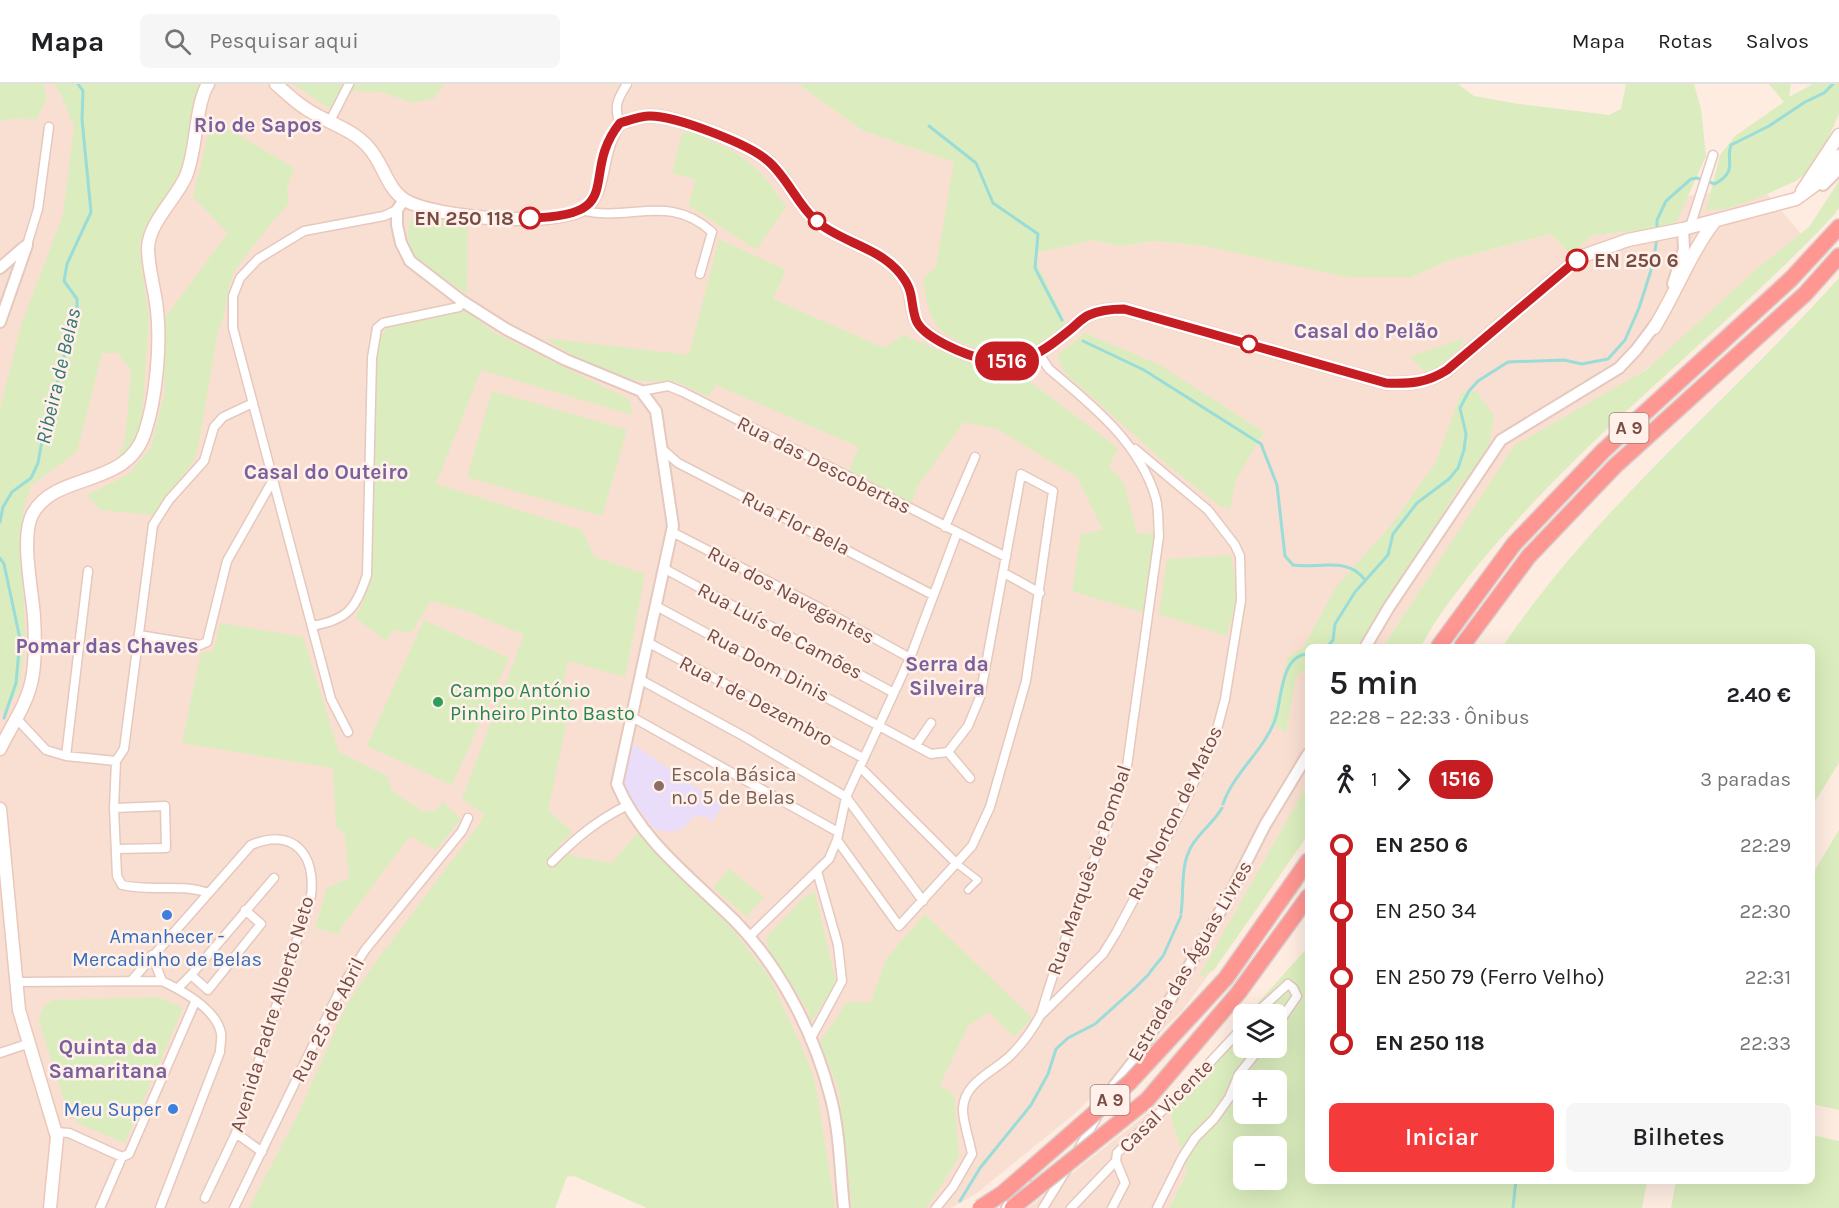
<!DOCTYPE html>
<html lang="pt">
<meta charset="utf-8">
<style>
:root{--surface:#fff;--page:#f6f6f6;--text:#202124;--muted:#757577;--line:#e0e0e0;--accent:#f43a3a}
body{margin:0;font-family:Karla,sans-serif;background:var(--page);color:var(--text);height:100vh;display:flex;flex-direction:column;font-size:22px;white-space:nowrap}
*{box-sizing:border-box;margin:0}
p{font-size:20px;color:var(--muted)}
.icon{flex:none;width:33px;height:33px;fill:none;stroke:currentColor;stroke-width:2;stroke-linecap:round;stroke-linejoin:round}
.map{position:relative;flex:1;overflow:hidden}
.drawer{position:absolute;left:1305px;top:560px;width:510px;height:540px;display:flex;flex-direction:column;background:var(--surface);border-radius:9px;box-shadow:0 6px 24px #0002}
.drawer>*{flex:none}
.badge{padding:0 12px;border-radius:20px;font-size:21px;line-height:39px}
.buttons{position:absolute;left:1233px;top:920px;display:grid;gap:12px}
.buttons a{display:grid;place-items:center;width:54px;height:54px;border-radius:9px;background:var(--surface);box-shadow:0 6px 24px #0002;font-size:30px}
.map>.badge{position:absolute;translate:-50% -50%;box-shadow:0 0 0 3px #fff}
.legs{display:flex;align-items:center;gap:9px;height:66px;padding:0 24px;font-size:20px}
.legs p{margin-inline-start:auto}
.headline{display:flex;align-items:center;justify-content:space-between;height:102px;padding:0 24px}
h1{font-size:33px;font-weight:600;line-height:45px}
.cta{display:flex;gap:12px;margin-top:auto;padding:12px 24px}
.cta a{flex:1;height:69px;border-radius:9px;background:var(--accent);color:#fff;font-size:24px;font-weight:600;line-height:69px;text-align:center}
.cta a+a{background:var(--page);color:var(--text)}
ul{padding:0 24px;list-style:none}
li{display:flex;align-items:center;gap:21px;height:66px;font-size:22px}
li i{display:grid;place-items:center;width:9px;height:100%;margin:0 8px;background:currentColor}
li i::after{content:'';width:15px;height:15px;margin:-8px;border:4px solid;border-radius:50%;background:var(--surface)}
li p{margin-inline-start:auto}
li:first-child i{background:linear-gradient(#0000 50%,currentColor 0)}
li:last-child i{background:linear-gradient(currentColor 50%,#0000 0)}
header{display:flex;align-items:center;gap:36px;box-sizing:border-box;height:84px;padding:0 30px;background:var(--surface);border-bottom:2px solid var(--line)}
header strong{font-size:28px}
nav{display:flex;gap:33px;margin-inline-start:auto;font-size:21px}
.search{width:420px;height:54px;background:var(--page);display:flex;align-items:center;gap:15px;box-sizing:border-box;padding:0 21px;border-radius:9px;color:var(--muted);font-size:22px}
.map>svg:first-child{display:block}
.residential{fill:#f9dfd1}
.education{fill:#e9ddfa}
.green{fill:#dbedbe;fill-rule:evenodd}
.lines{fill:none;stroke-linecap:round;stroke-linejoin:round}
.stream{stroke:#99dcd8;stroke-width:3}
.pedestrian-casing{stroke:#e5c8be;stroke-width:9}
.minor-casing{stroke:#e5c8be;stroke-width:11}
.tertiary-casing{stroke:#e5c8be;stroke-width:14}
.secondary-casing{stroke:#ebc7bb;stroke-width:15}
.motorway-casing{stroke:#d9cdcb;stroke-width:18}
.pedestrian{stroke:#fff;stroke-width:6}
.minor{stroke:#fff;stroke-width:8}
.tertiary{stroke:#fff;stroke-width:10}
.secondary{stroke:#fff;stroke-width:12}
.motorway{stroke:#fe9691;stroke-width:15}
.motorway-bridge-casing{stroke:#d9cdcb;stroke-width:18;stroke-linecap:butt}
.motorway-bridge{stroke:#fe9691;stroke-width:15}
.line-1-casing{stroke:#fff;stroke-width:14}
.line-1{stroke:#c61d23;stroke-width:9}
.stop-1-dot{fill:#fff;stroke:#c61d23;stroke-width:3}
.leisure-dot{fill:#2e9e5b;stroke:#fff1e9;stroke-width:2}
.education-dot{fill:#8d6e63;stroke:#fff1e9;stroke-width:2}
.shop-dot{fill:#3f7fe0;stroke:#fff1e9;stroke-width:2}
.labels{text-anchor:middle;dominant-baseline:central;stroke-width:5;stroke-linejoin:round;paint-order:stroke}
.shield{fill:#fff1e9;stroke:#a07e76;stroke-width:1.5}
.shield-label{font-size:18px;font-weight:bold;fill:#784c45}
.stop-label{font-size:20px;font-weight:bold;fill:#784c45;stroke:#fff1e9;text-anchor:end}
.street-label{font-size:20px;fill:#784c45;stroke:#fff1e9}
.leisure-label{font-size:20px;fill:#27864d;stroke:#fff1e9;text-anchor:start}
.education-label{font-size:20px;fill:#785e54;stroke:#fff1e9;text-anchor:start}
.shop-label{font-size:20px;fill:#366cbe;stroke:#fff1e9}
.neighbourhood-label{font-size:21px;font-weight:bold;fill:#7a609c;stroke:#fff1e9}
.water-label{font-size:21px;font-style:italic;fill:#357774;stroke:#fff1e9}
</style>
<header>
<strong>Mapa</strong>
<div class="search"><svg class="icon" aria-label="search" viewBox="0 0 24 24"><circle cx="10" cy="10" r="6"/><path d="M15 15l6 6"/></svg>Pesquisar aqui</div>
<nav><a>Mapa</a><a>Rotas</a><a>Salvos</a></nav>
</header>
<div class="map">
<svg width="1839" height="1124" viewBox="0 0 1839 1124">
<rect width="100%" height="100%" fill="#feece1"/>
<!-- residential -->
<path class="residential" d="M0,0H798L863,47L954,78L1037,169L1093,156L1119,162L1154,157L1205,162L1412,193L1447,177L1551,150L1570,170L1592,151L1636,147L1675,139L1688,112L1760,102L1804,153L1766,194L1554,355L1404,562H1308V741L1259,822L1182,927L1073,1031L977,1109L951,1124H785L676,910L283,1124H0Z
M1166,1015L1187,1089L1169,1124H1028Z"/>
<!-- education -->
<path class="education" d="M633,660L723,722L711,739L708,733L695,732L680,746L667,748L654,745L625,707L623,697Z"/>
<!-- green -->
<path class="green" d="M0,0H43L47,14L36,36L16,34L0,37Z
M54,0H199L183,82L172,103L150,134L139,161L149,236L142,334L135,357L115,380L125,357L131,287L118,269H102L77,368L31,401L23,427L22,491L26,553L19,606L5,627L0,626V325L21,241L63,131L74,43L60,8Z
M293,0H444L434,14L412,19L382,8L353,7L329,24Z
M798,0H1458L1474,12L1519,20L1609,31L1621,25L1626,0H1694L1701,25L1706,72L1676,139L1636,147L1593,151L1570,170L1551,150L1447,177L1412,193H1346L1205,162L1154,157L1119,162L1093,156L1037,169L1036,177L1066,239C1056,247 1045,258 1033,264C1009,277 950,262 935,239C927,226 925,209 923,195L936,183L954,78L863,47Z
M1769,0H1791L1789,13L1813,0H1839V30L1826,59L1807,88L1796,97L1756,115L1726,125L1706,126L1720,71L1735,52L1784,18Z
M212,35L294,84L287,104L289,119C275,136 240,175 232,193C225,211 227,231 218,247L198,364L193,378L153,431L101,426L87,411L129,390L151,363L165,307L163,236L228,149L193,113Z
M690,47C739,69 756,76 786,123L756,166L688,121L696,96L672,89L682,50Z
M1839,97V124L1834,131C1734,237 1618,325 1520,433C1483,474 1448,514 1421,562H1384L1514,362L1646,286L1759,183L1809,143Z
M416,131L468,143L467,210L422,180L410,167L408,149L410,136Z
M719,155L786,186L773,215L884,264L903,251L971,280L1027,286L1029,297L1118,364L1109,383L1124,399L1137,449L1154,450L1144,529L1072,507L1081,450L1103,446L1077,393L997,345L964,338L917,403L911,421L849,386L859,363L716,301L708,313L677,298L641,297L598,287L544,254L689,271Z
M1839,194V679L1812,722V562H1503C1596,424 1728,317 1839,194Z
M466,226L493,248L629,315L633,331L481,286L436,400L582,446L594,473L645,490L625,593L568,577L560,613L571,618L548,727L573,748L559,761L572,772L612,779L638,748L734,847L770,894L810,982L816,1002L835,1124H647L574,1092L567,1093L555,1124H249L300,1026L347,920L373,882L480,739L484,730L462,715L524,551L473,529L431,517L411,549L393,546L386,557L356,534L370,500L378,257L387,243Z
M1085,249L1160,281L1264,348L1236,395L1230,425L1220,422L1169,382L1065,289L1057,272Z
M1464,254L1460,264L1429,291L1409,273Z
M492,307L627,346L602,432L467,393Z
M1476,307L1494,331L1490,358L1481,378L1459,403L1362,562H1308V584L1296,592L1286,648L1270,640L1288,573L1303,564L1336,503L1392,440L1436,378L1461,309Z
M1231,471L1237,513L1227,552L1159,530L1167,475Z
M424,536L509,574L452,701L367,662Z
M220,539L303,553L339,668L387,692L392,707L424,728L437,726L442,717L461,735L436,766L410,752L340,845L341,851L315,844L327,804L349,794L345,752L336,742L333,684L182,659L201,568H213Z
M1308,699V751L1214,886L1198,894Z
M1839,746V1026L1812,1020V791Z
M729,785L764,813L747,833L713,804Z
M815,808L836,898L811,939L809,928L769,866L766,854L804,813Z
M925,830L1032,934L1014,953L989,928L968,942L940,1001L954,1011L959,1073L929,1120L925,1124H852L839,1007L820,958L847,918H871L886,875Z
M1308,863V1096L1647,1097L1642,1124H1169L1187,1089L1166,1015L1203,979L1243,935L1244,963H1276V930H1248ZM1244,996H1276V1029H1244ZM1244,1062H1276V1095H1244Z
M158,913L183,924L125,1059L80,1040L69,1031L39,938C40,928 43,920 54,916Z
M1812,1051L1839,1057V1124H1671L1676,1097L1812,1096Z"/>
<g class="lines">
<!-- stream -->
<path class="stream" d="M929,42L976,79L993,119L1038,150L1035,184L1062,236
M1657,146V136L1666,117L1691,95L1697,94L1715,100C1739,86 1725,78 1731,61L1769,42L1805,18L1824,9L1833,0
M1083,257L1144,286L1261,360L1277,401L1285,472L1293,481C1318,485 1348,472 1365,496
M0,438L3,423L12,408L31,394L38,379L49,318L64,282V263L74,246L77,232V215L64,197L67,180L91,128L82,35L83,7L78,0
M0,474L4,480L20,555L16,599L4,634
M1328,562L1333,556L1335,540L1355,508L1388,471L1393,450L1417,419L1449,395L1458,384L1464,366L1466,350L1460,324L1469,307L1478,297L1508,278L1564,276L1582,280L1608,275L1625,256L1639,224L1653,180L1657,153
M1223,720C1234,688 1263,668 1275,636C1282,617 1280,571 1308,570
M1181,829C1185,802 1178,776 1198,753C1206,743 1215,736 1222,724
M1164,870L1181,832
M1150,888L1163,872
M1136,903L1149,890
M960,1117L980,1084L1031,1021L1048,990L1056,965L1068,954L1095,940L1135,904
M1513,1124L1516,1096"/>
<!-- pedestrian casing -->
<g class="pedestrian-casing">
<path id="pedestrian" d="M957,780L978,796L968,806"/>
</g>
<!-- minor casing -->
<g class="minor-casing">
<path id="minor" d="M330,37L349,0
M620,39C613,23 618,14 627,0
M581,126C629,139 668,108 712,148L700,190
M1690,143L1713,71
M27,161L38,125L49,43
M641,307L668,302L683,308L1006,473
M662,365L678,379L933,511
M945,443L975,373
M672,448L816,522L910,574
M665,485L894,609
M1004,489L1040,509
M656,522L931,670L948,668L968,642L980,613L1021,390L1053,407L1026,597L990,723L972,762L899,842L837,756
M312,542C347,536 356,525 367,491L372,274L377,244L383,239L459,223L462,217
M139,551L200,561L207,558L227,477L273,396
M649,559L863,674
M641,596L745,653L846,713L923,817
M632,633L838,748
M16,634L46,666L66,672L116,677L124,665L153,441L169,416L204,377L214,343L223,333L253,319
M348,648L331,615L233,244V212L240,194L258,175L304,147L384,132L397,126
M916,661L931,639
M948,668L970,694
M66,672L88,487
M116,677L114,724L117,792L122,801C150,808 180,799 208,809
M860,683L957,780
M114,724L165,722L166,764L116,765
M552,778C576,754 596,737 626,722
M245,826L261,840L208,906L191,891L274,794
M749,853L829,775L837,756L846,713L910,574L957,449
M152,871L162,897
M132,896L251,761C294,743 316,771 311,812L236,1049L205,1114
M16,898L162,897C181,906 216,925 221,949C222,954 220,962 220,968L160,1124
M178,904L191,891
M1042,930L1103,870L1116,849L1181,727L1216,649L1225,615L1241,516L1240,472L1235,461L1208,426L1135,365
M1255,930L1288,900L1293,904L1297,912L1276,943
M810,956L842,897L838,861L817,787
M0,969L30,959
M56,1048L69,1049L122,1073L100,1124
M236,1049L262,1068
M1078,1066L1097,1033
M122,1073L129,1070L195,918
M234,1124L340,906L365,866L462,747L468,734
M936,1124L953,1103L972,1070C970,1058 962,1035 963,1024C965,997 994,988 1011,971C1023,959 1033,945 1041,930C1065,846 1101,765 1127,682L1159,452C1158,440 1159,426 1156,415C1140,359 1092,321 1049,285L1039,270
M1043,1124L1067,1085
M1071,1124L1116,1077L1117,1069L1185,1005L1244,942
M1112,1124L1125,1099L1116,1077
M1157,1124L1182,1074L1195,1054L1214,1035L1229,1014L1239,990L1261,963"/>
</g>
<!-- tertiary casing -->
<g class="tertiary-casing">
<path id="tertiary" d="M1823,101L1839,85
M404,116L397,126V141L401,159L410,177L462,217L506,245L566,276L641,307L656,327L673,442L617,700C640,756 693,795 735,837C780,883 814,949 830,1011C840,1047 840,1087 844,1124
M0,184L24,163
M1673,200L1684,165L1683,145
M0,238L27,161
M1366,562L1389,523L1501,356L1619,284L1636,266L1658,237
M1106,1012L1140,969L1230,810L1265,741L1308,670
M1007,1124L1018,1104L1025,1097"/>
</g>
<!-- secondary casing -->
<g class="secondary-casing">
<path id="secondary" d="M276,0C286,9 296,19 308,26C328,39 353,45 369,64C383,79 387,105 405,116C434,134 562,145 587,122C607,104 599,65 620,39C630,36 640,32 651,32C676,32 749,60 768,77C787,93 797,120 816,137C839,157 876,163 897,186C916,207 908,215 916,236C924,254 967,272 985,275C1021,282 1041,270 1067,248C1074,243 1081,235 1089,231C1100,226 1112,225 1124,225L1386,299C1410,300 1427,299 1447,286L1580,173L1628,156L1683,145L1796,115L1822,96L1839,72
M1802,107L1839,51
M1654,244C1676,209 1690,169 1715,137
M0,665C11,642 27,621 32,595C36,576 35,551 34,532C32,506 20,451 33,429C57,387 127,405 145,348C156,315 161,261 157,226C155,205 148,185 148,164C149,138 176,115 186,92C197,66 195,21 208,0
M0,725L19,926L57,1053L50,1124"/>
</g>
<!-- motorway casing -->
<g class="motorway-casing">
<path id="motorway" d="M1439,562L1514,460L1603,367L1791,195L1839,143
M1462,562L1529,472L1615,382L1805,210L1839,172
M1226,894L1308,777
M1239,908L1308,813"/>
</g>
<!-- pedestrian -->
<use href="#pedestrian" class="pedestrian"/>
<!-- minor -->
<use href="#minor" class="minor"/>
<!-- tertiary -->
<use href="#tertiary" class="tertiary"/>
<!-- secondary -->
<use href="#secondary" class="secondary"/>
<!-- motorway -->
<use href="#motorway" class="motorway"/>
<!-- motorway-bridge casing -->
<g class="motorway-bridge-casing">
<path id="motorway-bridge" d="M980,1124L1003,1109L1130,998L1226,894
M1012,1124L1147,1016L1239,908"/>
</g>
<!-- motorway-bridge -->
<use href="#motorway-bridge" class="motorway-bridge"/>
</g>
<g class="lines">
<!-- line-1 casing -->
<g class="line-1-casing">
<path id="line-1" d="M530,134C630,132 578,91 620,39C630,36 640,32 650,32C676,32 749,60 768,77C787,93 797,120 816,137C839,157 876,163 897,186C916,207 909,215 916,236C923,254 967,272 985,275C1024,283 1043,268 1071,245C1076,241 1082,234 1089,231C1100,226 1112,225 1124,225L1386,299C1410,300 1427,299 1447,286L1577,176"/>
</g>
<!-- line-1 -->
<use href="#line-1" class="line-1"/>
</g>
<!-- markers -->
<g class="stop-1-dot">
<circle cx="530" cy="134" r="10"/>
<circle cx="817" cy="137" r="8"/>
<circle cx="1577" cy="176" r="10"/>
<circle cx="1249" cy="260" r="8"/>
</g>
<circle class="leisure-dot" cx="438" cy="618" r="6"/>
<circle class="education-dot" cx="659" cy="702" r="6"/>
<g class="shop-dot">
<circle cx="167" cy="831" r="6"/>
<circle cx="173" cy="1025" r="6"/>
</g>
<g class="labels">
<!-- shield labels -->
<g class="shield">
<rect x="1609.5" y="329" width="39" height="30" rx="4.5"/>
<rect x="1090.5" y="1001" width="39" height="30" rx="4.5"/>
</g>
<g class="shield-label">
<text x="1629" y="344">A 9</text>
<text x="1110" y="1016">A 9</text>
</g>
<!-- stop labels -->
<g class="stop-label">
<text x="514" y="134">EN 250 118</text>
<text x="1594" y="176" text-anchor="start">EN 250 6</text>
</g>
<!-- street labels -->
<g class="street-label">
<text transform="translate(824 381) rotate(27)">Rua das Descobertas</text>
<text transform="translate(796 439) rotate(27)">Rua Flor Bela</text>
<text transform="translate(791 511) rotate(28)">Rua dos Navegantes</text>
<text transform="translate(780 547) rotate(28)">Rua Luís de Camões</text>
<text transform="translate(768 581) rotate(28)">Rua Dom Dinis</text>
<text transform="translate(756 617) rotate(28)">Rua 1 de Dezembro</text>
<text transform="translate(1175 729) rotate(-64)">Rua Norton de Matos</text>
<text transform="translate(1089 786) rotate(-71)">Rua Marquês de Pombal</text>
<text transform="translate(1190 877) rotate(-60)">Estrada das Águas Livres</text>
<text transform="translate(272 930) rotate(-73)">Avenida Padre Alberto Neto</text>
<text transform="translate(328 936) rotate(-63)">Rua 25 de Abril</text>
<text transform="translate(1166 1022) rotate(-45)">Casal Vicente</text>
</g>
<!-- leisure labels -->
<g class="leisure-label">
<text x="450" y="606">Campo António<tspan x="450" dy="23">Pinheiro Pinto Basto</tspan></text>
</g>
<!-- education labels -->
<g class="education-label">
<text x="671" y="690">Escola Básica<tspan x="671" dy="23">n.º 5 de Belas</tspan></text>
</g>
<!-- shop labels -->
<g class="shop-label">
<text x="167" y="852">Amanhecer -<tspan x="167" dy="23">Mercadinho de Belas</tspan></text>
<text x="161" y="1025" text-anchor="end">Meu Super</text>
</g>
<!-- neighbourhood labels -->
<g class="neighbourhood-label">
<text x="258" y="41">Rio de Sapos</text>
<text x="1366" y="247">Casal do Pelão</text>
<text x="326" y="388">Casal do Outeiro</text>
<text x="107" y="562">Pomar das Chaves</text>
<text x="947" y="580">Serra da<tspan x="947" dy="24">Silveira</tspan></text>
<text x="108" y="963">Quinta da<tspan x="108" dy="24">Samaritana</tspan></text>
</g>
<!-- water labels -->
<g class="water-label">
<text transform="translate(58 292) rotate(-77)">Ribeira de Belas</text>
</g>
</g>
</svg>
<div class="buttons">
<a><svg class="icon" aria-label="layers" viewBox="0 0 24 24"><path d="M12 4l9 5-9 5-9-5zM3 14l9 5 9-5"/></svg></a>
<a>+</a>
<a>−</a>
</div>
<b class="badge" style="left:1007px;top:277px;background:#c61d23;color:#fff">1516</b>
<section class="drawer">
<div class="headline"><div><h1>5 min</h1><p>22:28 – 22:33 · Ônibus</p></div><b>2.40 €</b></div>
<div class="legs"><svg class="icon" aria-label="walk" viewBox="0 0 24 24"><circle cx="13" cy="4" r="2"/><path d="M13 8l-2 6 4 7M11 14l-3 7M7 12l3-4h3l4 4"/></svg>1<svg class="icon" aria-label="forward" viewBox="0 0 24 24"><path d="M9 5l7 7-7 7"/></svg><b class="badge" style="background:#c61d23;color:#fff">1516</b><p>3 paradas</p></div>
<ul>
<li><i style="color:#c61d23"></i><b>EN 250 6</b><p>22:29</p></li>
<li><i style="color:#c61d23"></i><span>EN 250 34</span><p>22:30</p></li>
<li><i style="color:#c61d23"></i><span>EN 250 79 (Ferro Velho)</span><p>22:31</p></li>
<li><i style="color:#c61d23"></i><b>EN 250 118</b><p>22:33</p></li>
</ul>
<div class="cta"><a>Iniciar</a><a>Bilhetes</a></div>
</section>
</div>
